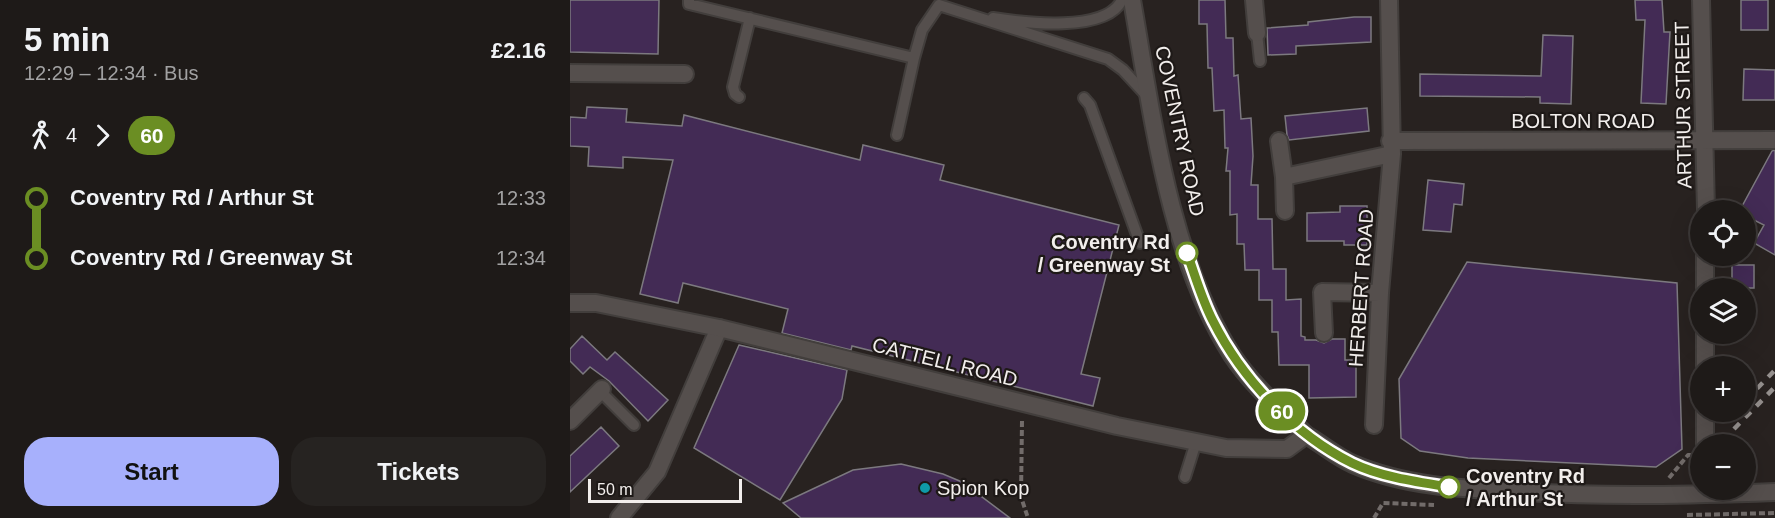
<!DOCTYPE html>
<meta charset="utf-8">
<style>
:root{--surface:#1e1a18;--page:#262321;--text:#f1f3f6;--muted:#a1a1a2;--line:#3c3837;--accent:#a7b0fc}
body{margin:0;font-family:Helvetica,sans-serif;background:var(--page);color:var(--text);height:100vh;display:flex;flex-direction:column;font-size:22px;white-space:nowrap}
*{box-sizing:border-box;margin:0}
p{font-size:20px;color:var(--muted)}
.icon{flex:none;width:33px;height:33px;fill:none;stroke:currentColor;stroke-width:2;stroke-linecap:round;stroke-linejoin:round}
.map{position:relative;flex:1;overflow:hidden}
.side{display:flex;flex-direction:column;background:var(--surface);width:570px}
.side>*{flex:none}
.badge{padding:0 12px;border-radius:20px;font-size:21px;line-height:39px}
.controls{position:absolute;left:1120px;top:200px;display:grid;gap:12px}
.controls a{display:grid;place-items:center;width:66px;height:66px;border-radius:50%;background:var(--surface);box-shadow:0 6px 24px #0002,0 0 0 2px var(--line);font-size:30px}
.scale{position:absolute;left:18px;bottom:15px;width:154px;box-sizing:border-box;padding-left:6px;border:3px solid #f2eeec;border-top:0;font-size:16px;line-height:21px;white-space:nowrap;color:#f2eeec;-webkit-text-stroke:4px #1e1917;paint-order:stroke}
.map>.badge{position:absolute;translate:-50% -50%;box-shadow:0 0 0 3px #fff}
.legs{display:flex;align-items:center;gap:9px;height:66px;padding:0 24px;font-size:20px}
.legs p{margin-inline-start:auto}
.overview{display:flex;align-items:center;justify-content:space-between;height:102px;padding:0 24px}
h1{font-size:33px;font-weight:800;line-height:45px}
.button{display:flex;gap:12px;margin-top:auto;padding:12px 24px}
.button a{flex:1;height:69px;border-radius:24px;background:var(--accent);color:#111;font-size:24px;font-weight:800;line-height:69px;text-align:center}
.button a+a{background:var(--page);color:var(--text)}
ul{padding:0 24px;list-style:none}
li{display:flex;align-items:center;gap:21px;height:60px;font-size:22px}
li i{display:grid;place-items:center;width:9px;height:100%;margin:0 8px;background:currentColor}
li i::after{content:'';width:15px;height:15px;margin:-8px;border:4px solid;border-radius:50%;background:var(--surface)}
li p{margin-inline-start:auto}
li:first-child i{background:linear-gradient(#0000 50%,currentColor 0)}
li:last-child i{background:linear-gradient(currentColor 50%,#0000 0)}
main{display:flex;flex:1;min-height:0}
.map>svg:first-child{display:block}
.building{fill:#432b55;stroke:#7c797f;stroke-width:1.5}
.lines{fill:none;stroke-linecap:round;stroke-linejoin:round}
.service-casing{stroke:#423e3c;stroke-width:14}
.minor-casing{stroke:#423e3c;stroke-width:20}
.tertiary-casing{stroke:#423e3c;stroke-width:20}
.secondary-casing{stroke:#423e3c;stroke-width:20}
.path{stroke:#726c6a;stroke-width:4;stroke-dasharray:6 3;stroke-linecap:butt}
.service{stroke:#554f4d;stroke-width:10}
.minor{stroke:#554f4d;stroke-width:16}
.tertiary{stroke:#554f4d;stroke-width:16}
.secondary{stroke:#554f4d;stroke-width:16}
.rail{stroke:#96918f;stroke-width:4.5;stroke-dasharray:8 8;stroke-linecap:butt}
.line-1-casing{stroke:#fff;stroke-width:14}
.line-1{stroke:#6b8e23;stroke-width:9}
.stop-1-dot{fill:#fff;stroke:#6b8e23;stroke-width:3}
.culture-dot{fill:#0f9aa8;stroke:#1e1917;stroke-width:2}
.labels{text-anchor:middle;dominant-baseline:central;stroke-width:4.5;stroke-linejoin:round;paint-order:stroke}
.street-label{font-size:20px;fill:#f2eeec;stroke:#1e1917}
.stop-label{font-size:20px;font-weight:bold;fill:#f2eeec;stroke:#1e1917;text-anchor:end}
.poi-label{font-size:20px;fill:#f2eeec;stroke:#1e1917;text-anchor:start}
</style>
<main>
<section class="side">
<div class="overview"><div><h1>5 min</h1><p>12:29 – 12:34 · Bus</p></div><b>£2.16</b></div>
<div class="legs"><svg class="icon" aria-label="walk" viewBox="0 0 24 24"><circle cx="13" cy="4" r="2"/><path d="M13 8l-2 6 4 7M11 14l-3 7M7 12l3-4h3l4 4"/></svg>4<svg class="icon" aria-label="forward" viewBox="0 0 24 24"><path d="M9 5l7 7-7 7"/></svg><b class="badge" style="background:#6b8e23;color:#fff">60</b></div>
<ul>
<li><i style="color:#6b8e23"></i><b>Coventry Rd / Arthur St</b><p>12:33</p></li>
<li><i style="color:#6b8e23"></i><b>Coventry Rd / Greenway St</b><p>12:34</p></li>
</ul>
<div class="button"><a>Start</a><a>Tickets</a></div>
</section>
<div class="map">
<svg width="1205" height="518" viewBox="0 0 1205 518">
<rect width="100%" height="100%" fill="#282220"/>
<!-- building -->
<path class="building" d="M0,0H89L88,54L0,52Z
M629,0H655L656,38H663L664,76L668,75L671,119L681,118L683,156L681,185H688V219H702L703,269H716V300L731,299V336L735,337V340H746L754,343L762,339H775V360H786V397L739,398V365H709L708,332H702V300H689V270H675L674,244H667V214L660,215V171H656L658,148H655L654,110L644,111L642,68H638L637,24H629Z
M1065,0H1092L1094,32H1100L1096,104L1071,103L1075,20H1066Z
M1171,0H1198V30H1171Z
M784,17H801V42L726,46V54L698,55L697,28L738,25V22Z
M973,35L1003,36L1001,104L970,103V97L850,96V74L971,76Z
M1174,69L1205,70V100H1173Z
M17,107L57,109L56,122L112,126L114,115L290,160L293,145L374,165L370,180L549,225L511,374L530,378L523,406L282,346L281,350L212,333L218,309L113,283L108,303L70,294L103,160L53,157V168L18,166L19,147L0,146V117L16,118Z
M797,108L799,131L719,140L717,135L715,116Z
M1205,150V255L1184,243L1194,225L1176,216V210H1170L1202,151Z
M858,180L894,184L892,205L884,204L881,232L853,230Z
M770,206H797V245H774V241H737V213L770,212Z
M897,262L1107,283L1112,449L1086,467L898,458L850,451L831,438L829,379Z
M1162,265H1184V288H1162Z
M12,336L37,360L45,352L98,400L78,421L39,381L20,367L13,374L0,361V349Z
M169,345L277,370L272,399L210,500L124,448Z
M31,427L49,446L0,492V456Z
M331,464L373,474L392,482L440,518H231L213,503L283,470Z"/>
<g class="lines">
<!-- service casing -->
<g class="service-casing">
<path id="service" d="M119,0V4L344,58L352,30L369,5L538,59L553,70L578,97
M423,18C455,23 536,33 552,0
M687,33L690,61
M169,97L165,94L163,87L180,18
M514,98L520,105L570,243
M327,135L344,58
M30,391L64,425
M615,477L626,442"/>
</g>
<!-- minor casing -->
<g class="minor-casing">
<path id="minor" d="M684,0L687,33
M1131,0L1136,210
M0,73L115,74
M709,141L714,177
M820,141L1205,140
M715,211L714,177L822,154
M1135,288V255
M754,333L752,292L810,293
M1135,366V333
M0,421L32,389
M804,425L810,293L822,154L819,0
M1135,444V411
M49,518L87,472L149,328"/>
</g>
<!-- tertiary casing -->
<g class="tertiary-casing">
<path id="tertiary" d="M562,0C582,113 599,257 662,355C682,385 711,410 736,435"/>
</g>
<!-- secondary casing -->
<g class="secondary-casing">
<path id="secondary" d="M0,303H26L149,328L547,426L656,448L717,449L736,435C752,444 767,457 783,464C836,487 897,489 954,492C1038,497 1121,495 1205,492"/>
</g>
<!-- path -->
<path class="path" d="M452,421L451,497L458,518
M1099,478L1118,455H1123
M1117,515L1205,513
M804,518L813,503L864,505"/>
<!-- service -->
<use href="#service" class="service"/>
<!-- minor -->
<use href="#minor" class="minor"/>
<!-- tertiary -->
<use href="#tertiary" class="tertiary"/>
<!-- secondary -->
<use href="#secondary" class="secondary"/>
<!-- rail -->
<path class="rail" d="M1176,400L1205,370
M1159,418L1166,411
M1164,429L1205,387"/>
</g>
<g class="lines">
<!-- line-1 casing -->
<g class="line-1-casing">
<path id="line-1" d="M617,253C625,275 632,300 643,321C672,379 724,434 782,463C811,477 847,482 879,487"/>
</g>
<!-- line-1 -->
<use href="#line-1" class="line-1"/>
</g>
<!-- markers -->
<g class="stop-1-dot">
<circle cx="617" cy="253" r="10"/>
<circle cx="879" cy="487" r="10"/>
</g>
<circle class="culture-dot" cx="355" cy="488" r="6"/>
<g class="labels">
<!-- street labels -->
<g class="street-label">
<text transform="translate(1113 105) rotate(-91)">ARTHUR STREET</text>
<text x="1013" y="121">BOLTON ROAD</text>
<text transform="translate(610 131) rotate(78)">COVENTRY ROAD</text>
<text transform="translate(791 288) rotate(-86)">HERBERT ROAD</text>
<text transform="translate(375 362) rotate(14)">CATTELL ROAD</text>
</g>
<!-- stop labels -->
<g class="stop-label">
<text x="600" y="242">Coventry Rd<tspan x="600" dy="23">/ Greenway St</tspan></text>
<text x="896" y="476" text-anchor="start">Coventry Rd<tspan x="896" dy="23">/ Arthur St</tspan></text>
</g>
<!-- poi labels -->
<g class="poi-label">
<text x="367" y="488">Spion Kop</text>
</g>
</g>
</svg>
<div class="controls">
<a><svg class="icon" aria-label="locate" viewBox="0 0 24 24"><circle cx="12" cy="12" r="6"/><path d="M12 2v4M12 18v4M2 12h4M18 12h4"/></svg></a>
<a><svg class="icon" aria-label="layers" viewBox="0 0 24 24"><path d="M12 4l9 5-9 5-9-5zM3 14l9 5 9-5"/></svg></a>
<a>+</a>
<a>−</a>
</div>
<div class="scale">50 m</div>
<b class="badge" style="left:712px;top:411px;background:#6b8e23;color:#fff">60</b>
</div>
</main>
